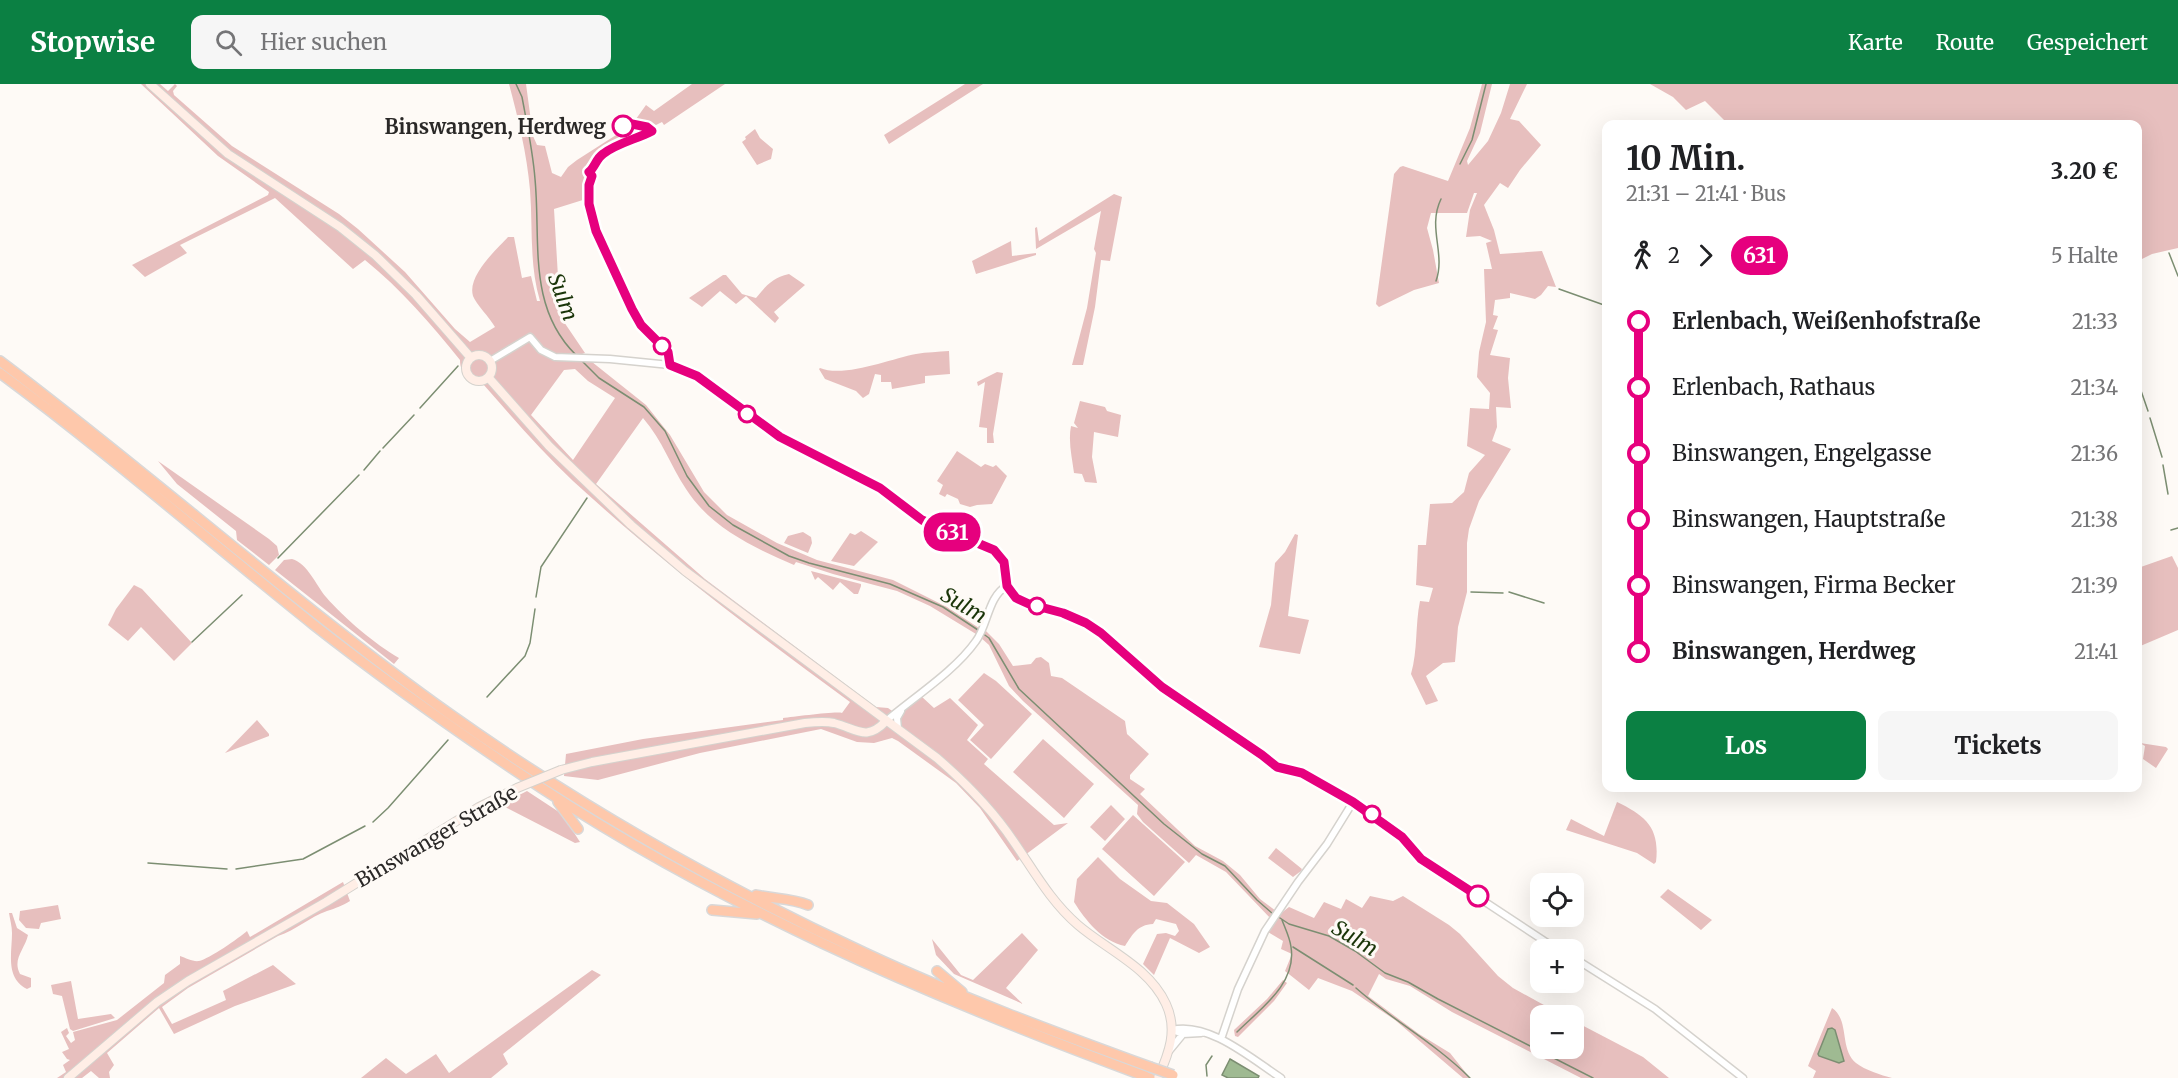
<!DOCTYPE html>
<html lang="de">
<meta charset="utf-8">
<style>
:root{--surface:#fff;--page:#f6f6f6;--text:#202124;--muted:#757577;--accent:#0b8043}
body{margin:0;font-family:Merriweather,serif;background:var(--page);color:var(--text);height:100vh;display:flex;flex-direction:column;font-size:22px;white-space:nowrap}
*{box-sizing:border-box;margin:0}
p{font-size:20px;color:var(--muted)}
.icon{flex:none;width:33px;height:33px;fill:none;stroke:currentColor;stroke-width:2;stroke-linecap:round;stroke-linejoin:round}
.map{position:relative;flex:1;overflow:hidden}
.details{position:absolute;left:1602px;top:36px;width:540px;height:672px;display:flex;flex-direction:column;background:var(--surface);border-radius:12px;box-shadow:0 6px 24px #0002}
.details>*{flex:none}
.badge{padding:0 12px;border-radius:20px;font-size:21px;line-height:39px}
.tools{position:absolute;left:1530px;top:789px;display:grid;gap:12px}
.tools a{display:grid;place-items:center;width:54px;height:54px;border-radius:12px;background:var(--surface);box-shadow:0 6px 24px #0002;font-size:30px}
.map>.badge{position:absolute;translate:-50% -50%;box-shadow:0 0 0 3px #fff}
.legs{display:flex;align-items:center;gap:9px;height:66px;padding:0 24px;font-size:20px}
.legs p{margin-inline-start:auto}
.summary{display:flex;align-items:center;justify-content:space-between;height:102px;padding:0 24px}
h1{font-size:33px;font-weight:700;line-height:45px}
.cta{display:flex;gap:12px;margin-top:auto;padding:12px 24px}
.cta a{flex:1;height:69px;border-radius:12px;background:var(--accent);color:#fff;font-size:24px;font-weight:700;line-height:69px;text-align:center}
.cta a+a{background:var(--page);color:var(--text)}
ul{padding:0 24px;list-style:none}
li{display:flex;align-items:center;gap:21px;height:66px;font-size:22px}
li i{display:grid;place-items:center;width:9px;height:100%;margin:0 8px;background:currentColor}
li i::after{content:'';width:15px;height:15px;margin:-8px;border:4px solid;border-radius:50%;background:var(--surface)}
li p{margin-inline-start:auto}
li:first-child i{background:linear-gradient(#0000 50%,currentColor 0)}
li:last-child i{background:linear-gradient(currentColor 50%,#0000 0)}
header{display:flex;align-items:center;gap:36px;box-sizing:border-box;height:84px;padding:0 30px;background:var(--accent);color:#fff}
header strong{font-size:28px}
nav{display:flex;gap:33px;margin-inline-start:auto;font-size:21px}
.search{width:420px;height:54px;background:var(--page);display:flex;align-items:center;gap:15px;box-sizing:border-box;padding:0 21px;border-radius:12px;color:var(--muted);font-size:22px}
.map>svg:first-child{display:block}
.green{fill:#e7bfbe;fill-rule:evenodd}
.water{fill:#9fba92;stroke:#7c8e72;stroke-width:1.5}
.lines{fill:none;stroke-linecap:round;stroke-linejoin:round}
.stream{stroke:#7c8e72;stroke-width:1.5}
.tertiary-casing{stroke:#d5d2cd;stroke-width:9}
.secondary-casing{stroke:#d5d2cd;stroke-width:10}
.motorway-casing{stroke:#d9d8d8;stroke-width:12}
.tertiary{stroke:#fff;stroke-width:6}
.secondary{stroke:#ffeee6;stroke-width:8}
.motorway{stroke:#fec8ab;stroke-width:9}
.secondary-bridge-casing{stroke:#d5d2cd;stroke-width:10;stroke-linecap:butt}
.motorway-bridge-casing{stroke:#d9d8d8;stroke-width:12;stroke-linecap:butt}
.secondary-bridge{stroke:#ffeee6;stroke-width:8}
.motorway-bridge{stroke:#fec8ab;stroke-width:9}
.line-1-casing{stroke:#fff;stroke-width:14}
.line-1{stroke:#e6007e;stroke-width:9}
.stop-1-dot{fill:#fff;stroke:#e6007e;stroke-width:3}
.labels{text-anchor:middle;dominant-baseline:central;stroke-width:6;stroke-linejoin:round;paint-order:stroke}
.stop-label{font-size:20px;font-weight:bold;fill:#2a2827;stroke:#fefaf6;text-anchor:end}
.street-label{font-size:20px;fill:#2a2827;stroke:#fefaf6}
.water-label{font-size:21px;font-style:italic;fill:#1a3509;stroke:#fefaf6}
</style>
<header>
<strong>Stopwise</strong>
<div class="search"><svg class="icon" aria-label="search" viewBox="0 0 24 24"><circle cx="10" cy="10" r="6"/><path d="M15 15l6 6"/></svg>Hier suchen</div>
<nav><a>Karte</a><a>Route</a><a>Gespeichert</a></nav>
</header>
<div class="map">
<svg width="2178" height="994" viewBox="0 0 2178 994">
<rect width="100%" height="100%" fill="#fefaf6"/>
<!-- green -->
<path class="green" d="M141,0H160L168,7L175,0L177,2L173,7L174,11L232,62L339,130L358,145L405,188L455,245L470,258L495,243C490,234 476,220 473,212C467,192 496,166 508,153H514L522,194L531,192L537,217H540C529,180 533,143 530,106C527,70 518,34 509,0H526L533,52L537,61L545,62L552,89L561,93L568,83L577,76L627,44L641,45L643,48C637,54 629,53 621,56C591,64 584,86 586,115L554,125L560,227L564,238L585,269L582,270L646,321L670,351L704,408L727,431L777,459L817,476L893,496L947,523L979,544L976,550L930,522L897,507L833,490L796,478L794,481C754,464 710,443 686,405C670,381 663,357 643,334L596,400L705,495L876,623L888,624L899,632L921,612L934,624L950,614L978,641L967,656L988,675L984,680L1054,741L1068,739L1017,777L980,724L956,699L898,657L892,654L874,659L857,658L821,645L700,669L598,696L564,692L566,670L643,655L783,636V634C794,633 836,627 842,629L850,618C754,548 660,477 573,397C541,367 512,333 483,300C470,298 460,290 460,276C431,240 401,205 365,176L353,185L275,114L180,161L187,169L145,193L132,181L268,111L269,108L218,72ZM575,285L588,297L615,314L573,376L531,331L564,286Z
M692,0H725L664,41L662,38L656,41L637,37L636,35L646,21L654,27Z
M965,0H983L889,60L884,51Z
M1482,0H1492L1480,49L1467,77L1468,81L1488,57L1501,29L1510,0H1527L1510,35L1519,37L1541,61L1520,86L1508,104L1500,99L1484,121L1494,146L1500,170L1542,167L1556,203L1548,202L1541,211L1535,215L1510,209V214L1495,216L1493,231L1498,232L1493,245L1498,246L1490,271L1510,274L1508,294L1511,324L1496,323L1497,343L1492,357L1511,365L1479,417L1469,445L1467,459V508L1458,543L1455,578L1443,579L1426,592L1438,617L1426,621L1411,590C1418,566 1415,541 1420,517L1429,518L1433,504L1416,501L1418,461H1426L1430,420L1452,419L1464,408L1469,389L1485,371L1467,362L1470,324L1489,325L1490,309L1477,293L1479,268L1486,238L1484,185H1492L1486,159L1492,157L1480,152L1466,153L1470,126L1477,109H1474L1467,129H1431L1427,144L1433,166L1439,199L1414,206L1379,223L1376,220L1394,90L1400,83L1403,82L1448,97L1470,44Z
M1650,0H2178V164L2152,170L2138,177V40H1728L1705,17L1686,26L1673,13Z
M755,45L760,54L773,65L771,75L757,81L742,58L746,55L745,53Z
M1114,110L1122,113L1110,177L1101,176L1095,223L1083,281H1072L1087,224L1096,169L1094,165L1101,127L1036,165L1035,144L1037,143L1039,157Z
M1011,157L1012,172L1036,169V171L976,190L972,177Z
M789,190L805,201L774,228L779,234L775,239L746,212L736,220L720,207L702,223L689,214L723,191H726L742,210L756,214C767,201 772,194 789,190Z
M949,267L950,290L925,292V299L892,305L891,298H881V291L875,290L869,310L863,314L856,307L825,295L819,285L820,284C844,294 890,275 916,270C927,268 938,268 949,267Z
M997,288L1003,289L993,350L994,359H987V344L979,343L985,298L978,302L977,298Z
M1080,317L1105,323L1107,327L1121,331L1118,353L1094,348L1092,373L1097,399L1085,398L1082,390L1074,389C1072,373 1068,358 1071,342L1078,344L1074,339Z
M957,367L981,383L985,380L993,383L996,381L1007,392L992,420L977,421L970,423L960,420L958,415L947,410L945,413L939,410L943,401L937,397Z
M158,377L269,455L277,462L279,471L269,481L237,456L236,447L177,400Z
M861,447L878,458L854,482L831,477L850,449L855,451Z
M803,448L811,453L812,459L808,469L784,459L788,452Z
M1295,450L1298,451L1288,532L1309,536L1300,570L1259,563L1271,521L1275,479L1285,468Z
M2172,472L2178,484V546L2138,563V484Z
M292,475C308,480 316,501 326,513C345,535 375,560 399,574L394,580L275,486L284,476Z
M811,487L861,500V502L858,510H854L840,498L833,506L818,493L815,496Z
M134,501L142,505L192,559L174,577L141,543L128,557L108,541L116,525Z
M984,545L999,560L1013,582L1031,580L1036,574L1041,573L1049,579L1051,592L1062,594L1125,637L1127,650L1149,670L1130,691V695L1145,705L1140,710L1195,762L1223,777L1240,791L1260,815L1280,830L1289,823L1314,834L1324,818L1341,825L1346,815L1362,824L1370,812L1393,817L1403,812L1449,841L1460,850L1498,892L1513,904L1562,931L1540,932V964H1574V937L1643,973L1669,994H1581L1452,928L1410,902L1386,895L1379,890L1368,912L1419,950L1450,969L1470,994H1463L1395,936L1352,907L1318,894L1309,906L1285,887L1292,870L1281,865L1283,857L1268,848L1274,838L1226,788L1196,771L1189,779L1143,738L1137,730L1138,721L1023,617L1009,602L989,561L980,553Z
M984,589L996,597L1032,630L991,675L970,656L984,641L958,616Z
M257,636L269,650V652L225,669Z
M1043,655L1094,700L1064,734L1013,688Z
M2140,659L2166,663L2168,665L2156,684L2143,675L2145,662Z
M527,707L562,730L580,758L575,759L505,723L468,737Z
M1617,718C1646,732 1660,744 1656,778L1654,780L1637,769L1566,746L1571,735L1604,752Z
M1111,721L1125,735L1105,757L1090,743Z
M1133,731L1185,778L1154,812L1102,765Z
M1276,764L1302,785L1301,787L1293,793L1268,774Z
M1098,773L1120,795L1151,817L1167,819L1194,840L1210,863L1199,869L1170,854L1154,891L1143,880L1157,850L1166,849L1175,852L1179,847L1176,840L1156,835L1153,840C1137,841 1133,850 1125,862C1102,857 1086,837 1074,818L1077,795Z
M343,798L350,817C342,822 336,824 327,827C310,833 296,846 278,852L188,904L162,923L172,940L226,916L223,907L273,881L296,900L235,922L174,950L159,924L107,969L114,981L109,988L110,994H99L91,987L82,994H57L66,988L63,981L70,976L67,975L62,968L69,965L61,948L67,944L69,949L66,952L71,959L75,956L73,948L117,936L164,899L165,891L180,880V872C186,874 193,878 199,877C209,875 239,854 247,847L250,853Z
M1668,805L1712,836L1701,846L1660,813Z
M58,821L61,835L41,839L39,845L26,844L19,836L20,827Z
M9,829H12L17,844L28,851C25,865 12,875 20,890L31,894V903L27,905C5,894 12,869 12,849C12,842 10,836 9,829Z
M1022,849L1038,866L1006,904L1023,920L954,890L936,871L932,855L961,891L973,896Z
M592,886L601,891L503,970L508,980L491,994H361L386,974L406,990L436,970L449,989Z
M1283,896L1287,899L1274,917L1238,953L1235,952L1234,946L1267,915Z
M71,897L78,935L111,930L115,934L73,947L70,945L62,912L53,910L51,901Z
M1832,924C1850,936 1839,965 1856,979C1865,986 1881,991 1892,994H1813L1816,987L1808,982Z"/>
<!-- water -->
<path class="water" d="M1832,944L1835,946L1844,977L1839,979L1819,972L1818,970L1828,945Z
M1230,975L1259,992L1258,994H1228L1222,991Z"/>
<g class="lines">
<!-- stream -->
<path class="stream" d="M516,0L522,13C527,40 533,68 535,95C541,157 527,223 576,271
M1460,80L1472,56L1486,0
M2169,169L2178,192
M1436,197C1446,169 1427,144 1441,115
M1559,205L1604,221
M582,277L599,294L644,323L665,347L687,392L709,422L733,441L789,472L809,479L890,500L943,523L978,546
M2138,298L2148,327
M420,324L458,282
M2150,334L2162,373
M383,364L414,331
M2163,381L2168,410
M364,386L380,367
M2171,446L2178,444
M278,474L359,391
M1471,508L1503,509
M1509,508L1544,519
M536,513L541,483L587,414
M982,549L989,554L1019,605L1164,740L1202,770L1225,782L1257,816L1273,830
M192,558L242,511
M487,613L525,572L530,559L535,525
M373,738L388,724L448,656
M148,779L227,785
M236,785L303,775L365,742
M1277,832L1289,840L1329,852L1355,867L1385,889L1408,898L1438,915L1593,994
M1293,863L1353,901
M1356,904C1392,936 1435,959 1470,994
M1237,948C1260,925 1297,900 1291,863C1290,854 1285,844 1282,836
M1207,992L1206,981L1212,972"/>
<!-- tertiary casing -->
<g class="tertiary-casing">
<path id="tertiary" d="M490,277L530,253L541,266L555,273L610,275L670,281L697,292L780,353L880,404L922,436L994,466L1004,479L1007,502L1015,514L1029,520L1063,529L1086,539L1101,549L1162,603L1262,671L1277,683L1302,689L1353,718L1402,753L1426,779L1558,866
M886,637C914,613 955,587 976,557C988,541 988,512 1007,502
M898,645L897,634L901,627
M1574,874L1655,925L1743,994
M1172,946C1208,937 1252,975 1281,994
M1172,946L1183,950L1201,949
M1221,955L1238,905L1265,847L1298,798L1327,760L1353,718
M1169,967L1183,950"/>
</g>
<!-- secondary casing -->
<g class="secondary-casing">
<path id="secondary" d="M150,0L228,70L340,143L375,171L416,211L471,274
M466 284a13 13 0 1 1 26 0a13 13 0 1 1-26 0Z
M488,293L549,362L631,441L685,487L937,674C966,699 992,725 1014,758C1034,787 1051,818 1078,841C1107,866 1149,883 1166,920C1178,946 1169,969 1158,994
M561,686L592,678L805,639C815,638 825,637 834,639C857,645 866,658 886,637
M68,994L157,918L188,897L326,818L479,723L517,704"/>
</g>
<!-- motorway casing -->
<g class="motorway-casing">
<path id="motorway" d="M0,277C153,392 295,520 451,631C581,723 720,802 865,869C957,912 1054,948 1150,983
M0,289C108,369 209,457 314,541C379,592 445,639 513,685C710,819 928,912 1150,994
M558,718L578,745
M756,811C774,815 791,814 808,821
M712,826L757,830
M937,887L962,908"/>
</g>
<!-- tertiary -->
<use href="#tertiary" class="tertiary"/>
<!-- secondary -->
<use href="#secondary" class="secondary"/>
<!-- motorway -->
<use href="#motorway" class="motorway"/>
<!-- secondary-bridge casing -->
<g class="secondary-bridge-casing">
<path id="secondary-bridge" d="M517,704L561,686"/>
</g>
<!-- motorway-bridge casing -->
<g class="motorway-bridge-casing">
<path id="motorway-bridge" d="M1150,983L1173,991"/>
</g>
<!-- secondary-bridge -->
<use href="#secondary-bridge" class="secondary-bridge"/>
<!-- motorway-bridge -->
<use href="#motorway-bridge" class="motorway-bridge"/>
</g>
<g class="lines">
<!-- line-1 casing -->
<g class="line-1-casing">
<path id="line-1" d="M623,42L627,39L647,43L652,47C637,55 617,59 603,70C596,75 595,83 589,88L592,92L589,101V120L596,147L632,225L641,241L668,268L670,281L697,292L780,353L880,404L922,436L994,466L1004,478L1007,502L1016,514L1029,520L1063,529L1086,539L1101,549L1162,603L1262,671L1277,683L1302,689L1353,718L1402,753L1421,775L1478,812"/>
</g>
<!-- line-1 -->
<use href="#line-1" class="line-1"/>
</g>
<!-- markers -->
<g class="stop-1-dot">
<circle cx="623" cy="42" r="10"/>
<circle cx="662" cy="262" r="8"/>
<circle cx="747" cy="330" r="8"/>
<circle cx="1037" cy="522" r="8"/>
<circle cx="1372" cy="730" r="8"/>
<circle cx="1478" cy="812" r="10"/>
</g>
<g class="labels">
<!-- stop labels -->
<g class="stop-label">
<text x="606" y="42">Binswangen, Herdweg</text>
</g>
<!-- street labels -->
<g class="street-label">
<text transform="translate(436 752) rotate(-30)">Binswanger Straße</text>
</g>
<!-- water labels -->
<g class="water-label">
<text transform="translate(563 213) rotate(70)">Sulm</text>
<text transform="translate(964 521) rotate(31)">Sulm</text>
<text transform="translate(1355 854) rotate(31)">Sulm</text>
</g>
</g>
</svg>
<div class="tools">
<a><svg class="icon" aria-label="locate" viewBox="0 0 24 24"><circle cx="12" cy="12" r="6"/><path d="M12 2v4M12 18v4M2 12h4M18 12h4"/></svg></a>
<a>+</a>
<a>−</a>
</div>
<b class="badge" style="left:952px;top:448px;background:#e6007e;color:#fff">631</b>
<section class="details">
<div class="summary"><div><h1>10 Min.</h1><p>21:31 – 21:41 · Bus</p></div><b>3.20 €</b></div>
<div class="legs"><svg class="icon" aria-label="walk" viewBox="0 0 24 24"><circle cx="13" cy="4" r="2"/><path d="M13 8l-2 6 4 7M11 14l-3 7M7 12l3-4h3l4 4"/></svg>2<svg class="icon" aria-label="forward" viewBox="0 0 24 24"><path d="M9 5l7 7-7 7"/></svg><b class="badge" style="background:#e6007e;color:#fff">631</b><p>5 Halte</p></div>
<ul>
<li><i style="color:#e6007e"></i><b>Erlenbach, Weißenhofstraße</b><p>21:33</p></li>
<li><i style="color:#e6007e"></i><span>Erlenbach, Rathaus</span><p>21:34</p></li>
<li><i style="color:#e6007e"></i><span>Binswangen, Engelgasse</span><p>21:36</p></li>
<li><i style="color:#e6007e"></i><span>Binswangen, Hauptstraße</span><p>21:38</p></li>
<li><i style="color:#e6007e"></i><span>Binswangen, Firma Becker</span><p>21:39</p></li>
<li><i style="color:#e6007e"></i><b>Binswangen, Herdweg</b><p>21:41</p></li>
</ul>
<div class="cta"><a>Los</a><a>Tickets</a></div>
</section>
</div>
